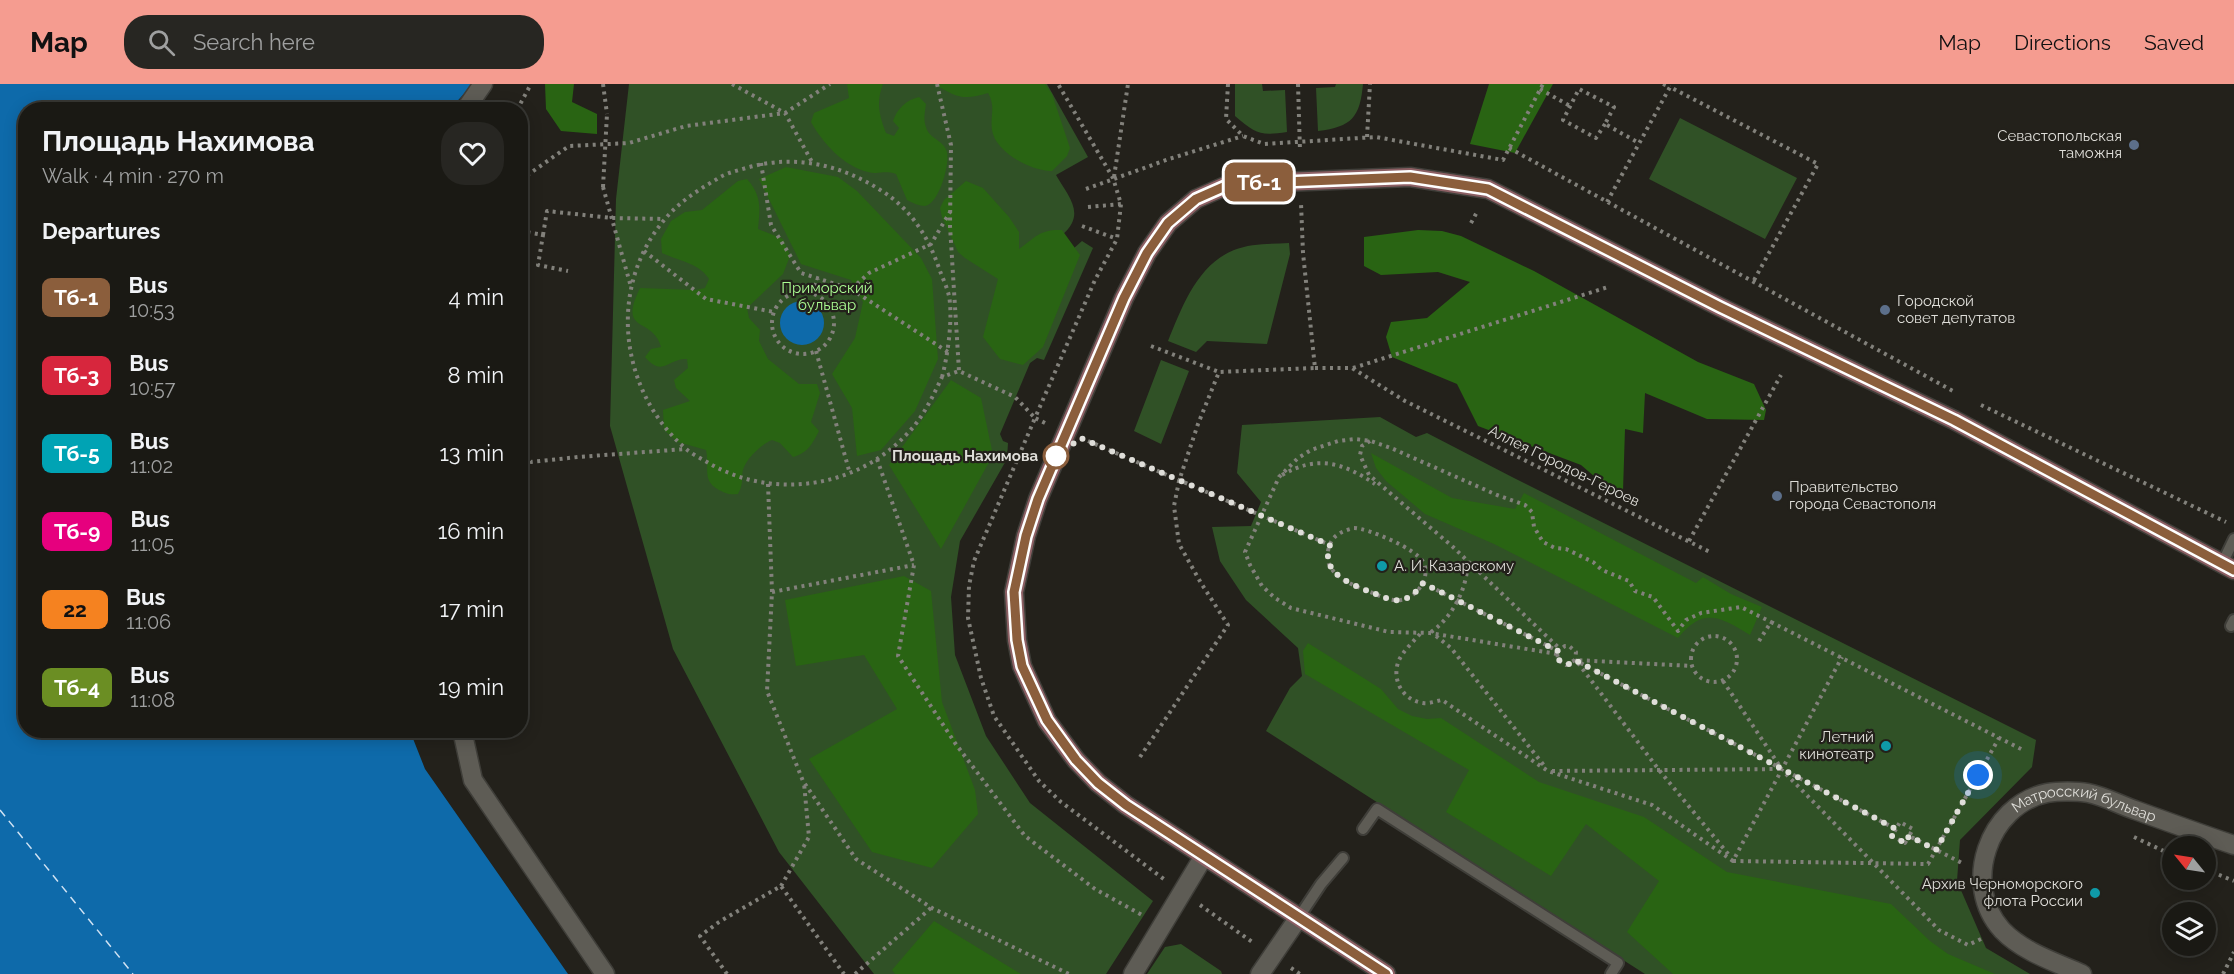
<!DOCTYPE html>
<meta charset="utf-8">
<style>
:root{--surface:#1a1914;--page:#272622;--text:#f1f3f6;--muted:#9fa0a0;--line:#383834;--accent:#f59c90}
body{margin:0;font-family:Raleway,sans-serif;background:var(--page);color:var(--text);height:100vh;display:flex;flex-direction:column;font-size:22px;white-space:nowrap}
*{box-sizing:border-box;margin:0}
p{font-size:20px;color:var(--muted)}
.icon{flex:none;width:33px;height:33px;fill:none;stroke:currentColor;stroke-width:2;stroke-linecap:round;stroke-linejoin:round}
.map{position:relative;flex:1;overflow:hidden}
.side{position:absolute;left:18px;top:18px;width:510px;height:636px;display:flex;flex-direction:column;background:var(--surface);border-radius:24px;box-shadow:0 3px 15px #0003,0 0 0 2px var(--line)}
.side>*{flex:none}
.badge{padding:0 12px;border-radius:9px;font-size:21px;line-height:39px}
.needle{width:39px;rotate:300deg}
.buttons{position:absolute;left:2162px;top:752px;display:grid;gap:12px}
.buttons a{display:grid;place-items:center;width:54px;height:54px;border-radius:50%;background:var(--surface);box-shadow:0 3px 15px #0003,0 0 0 2px var(--line);font-size:30px}
.you{position:absolute;width:30px;height:30px;margin:-15px;border:4px solid #fff;border-radius:50%;background:#1a73e8;box-shadow:0 0 0 9px #1a73e833}
.map>.badge{position:absolute;translate:-50% -50%;box-shadow:0 0 0 3px #fff}
h2{padding:0 24px;font-size:22px;line-height:54px}
.round{display:grid;place-items:center;flex:none;width:63px;height:63px;border-radius:24px;background:var(--page)}
.summary{display:flex;align-items:center;justify-content:space-between;height:102px;padding:0 24px}
h1{font-size:28px;font-weight:700;line-height:45px}
ul{padding:0;list-style:none}
li{display:flex;align-items:center;gap:18px;height:78px;padding:0 24px}
li div{flex:1}
li b{display:block;font-size:22px}
li em{font-style:normal}
li .badge{min-width:66px;font-weight:700;text-align:center}
header{display:flex;align-items:center;gap:36px;box-sizing:border-box;height:84px;padding:0 30px;background:var(--accent);color:#111}
header strong{font-size:28px}
nav{display:flex;gap:33px;margin-inline-start:auto;font-size:21px}
.search{width:420px;height:54px;background:var(--page);display:flex;align-items:center;gap:15px;box-sizing:border-box;padding:0 21px;border-radius:24px;color:var(--muted);font-size:22px}
.map>svg:first-child{display:block}
.green{fill:#305126}
.forest{fill:#296413}
.water{fill:#0e6aaa}
.lines{fill:none;stroke-linecap:round;stroke-linejoin:round}
.ferry{stroke:#cfe2f3;stroke-width:1.5;stroke-dasharray:8 6;stroke-linecap:butt}
.lane-casing{stroke:#3f3e39;stroke-width:14}
.street-casing{stroke:#3f3e39;stroke-width:21}
.secondary-casing{stroke:#3f3e39;stroke-width:21}
.path{stroke:#82817b;stroke-width:4;stroke-dasharray:3 4.5;stroke-linecap:butt}
.lane{stroke:#5e5c55;stroke-width:10}
.street{stroke:#5e5c55;stroke-width:18}
.secondary{stroke:#8c5f63;stroke-width:18}
.path-bridge{stroke:#82817b;stroke-width:4;stroke-dasharray:3 4.5;stroke-linecap:butt}
.line-casing{stroke:#fff;stroke-width:14}
.line{stroke:#8b5e3c;stroke-width:9}
.walk{stroke:#dfded9;stroke-width:6;stroke-dasharray:0 10.8}
.service-dot{fill:#5c6f8a;stroke:#23211b;stroke-width:2}
.stop-dot{fill:#fff;stroke:#8b5e3c;stroke-width:3}
.culture-dot{fill:#0f9aa8;stroke:#23211b;stroke-width:2}
.labels{text-anchor:middle;dominant-baseline:central;stroke-width:4.5;stroke-linejoin:round;paint-order:stroke}
.poi-label{font-size:15px;fill:#dfded9;stroke:#23211b;text-anchor:end}
.park-label{font-size:15px;fill:#aafb92;stroke:#23211b}
.stop-label{font-size:15px;font-weight:bold;fill:#dfded9;stroke:#23211b;text-anchor:end}
.street-label{font-size:15px;fill:#dfded9;stroke:#23211b}
</style>
<header>
<strong>Map</strong>
<div class="search"><svg class="icon" aria-label="search" viewBox="0 0 24 24"><circle cx="10" cy="10" r="6"/><path d="M15 15l6 6"/></svg>Search here</div>
<nav><a>Map</a><a>Directions</a><a>Saved</a></nav>
</header>
<div class="map">
<svg width="2234" height="890" viewBox="0 0 2234 890">
<rect width="100%" height="100%" fill="#23211b"/>
<!-- green -->
<path class="green" d="M629,0H1047L1088,73L1056,91C1068,112 1087,130 1062,151L1073,165L1082,157L1093,164L1044,276L1037,274L1030,279L1000,350L1003,357L1008,359L1007,375L960,457L951,513L955,571L986,652L1030,719L1153,817L1106,890H874L779,768L673,565L610,342L616,115Z
M1235,0H1262L1263,7L1285,6L1287,48C1260,52 1256,50 1235,32Z
M1336,0H1363C1360,33 1352,43 1318,47L1316,4L1335,3Z
M1680,34L1797,94L1765,155L1649,95Z
M1289,159L1290,170L1267,260L1207,257L1196,268L1168,257C1182,223 1197,181 1234,166C1251,159 1271,160 1289,159Z
M1161,276L1189,287L1161,360L1134,347Z
M1380,333L1416,353L1427,349L1512,393L2036,656L2032,683L1960,756L1957,797L1986,864L2030,890H1645L1266,647L1290,604L1302,592L1298,564L1246,516L1220,477L1212,443L1251,442L1261,418L1237,389L1242,341Z
M1181,860L1221,887L1222,890H1147L1165,863Z"/>
<!-- forest -->
<path class="forest" d="M545,0H574L572,18L597,30V50L561,47L546,25Z
M847,0H883C876,18 879,31 886,49L894,52L899,44L893,37C897,25 906,16 919,13L926,20C925,27 923,36 926,43C929,55 944,56 947,68C950,80 939,120 925,122C919,122 913,119 907,116L896,90C883,86 880,91 868,88C843,82 823,59 811,38L814,29L849,14Z
M934,0H1045L1052,10L1070,64L1067,72L1052,87C1032,88 995,68 992,46C990,31 996,23 988,9C963,17 956,13 934,0Z
M1489,0H1553L1515,69L1470,60Z
M786,83L838,93L857,107L921,174L932,195L938,275L915,327L881,366L857,372L852,324L832,290L855,254L863,218L851,196L801,180L759,95Z
M747,95C762,112 760,124 758,145L783,155L790,172L783,190L747,224L749,234L760,246L759,257L768,275L799,300H817L820,309L811,338L819,347C812,360 808,369 793,373L780,359L772,356C762,360 749,372 744,383C740,392 745,398 738,410C730,411 727,410 719,406C701,397 710,383 706,366L678,358L664,346L663,326L690,317L676,304L674,296L688,284L687,275C668,274 663,294 645,273L651,265L661,263C653,232 617,251 640,204L696,206L705,204L709,195C699,179 679,177 662,169L661,155L671,137L685,128L702,126L738,97Z
M966,97L983,104L1009,133L1019,148V165C1036,153 1040,145 1062,146L1080,171L1043,263L1023,281L1000,275L983,253L998,195L965,174L958,168L942,133L940,124L944,116Z
M1418,146L1442,147L1461,152L1534,187L1698,278L1754,300L1766,326L1764,336L1707,335L1645,309L1643,349L1625,345L1623,407L1615,410L1581,381L1478,342L1457,300L1392,273L1386,253L1391,238L1427,234L1470,198L1438,188L1381,191L1364,182V153Z
M951,296L981,314L993,371L941,465L889,381Z
M1371,369L1452,414L1515,425L1524,409L1696,499L1703,493L1731,510L1762,523L1750,551C1721,533 1703,522 1678,554L1494,460L1425,430L1386,397L1376,384Z
M904,492L931,507L942,618L975,706L978,730L932,784L872,768L809,675L897,625L864,571L796,582L785,516Z
M1308,559L1381,605L1398,625L1412,632L1427,635L1441,634L1539,698L1644,733L1727,788L1891,820L1930,857L1948,870L1995,890H1673L1627,848L1659,797L1586,740L1551,792L1446,728L1469,686L1305,590L1303,567Z
M934,837L1021,890H895L892,886Z"/>
<!-- water -->
<path class="water" d="M0,0H473L450,25L26,26V646L410,647L425,685L568,890H0Z
M780 239a22 22 0 1 1 44 0a22 22 0 1 1-44 0Z"/>
<g class="lines">
<!-- ferry -->
<path class="ferry" d="M0,726L133,890"/>
<!-- lane casing -->
<g class="lane-casing">
<path id="lane" d="M2222,480L2234,455
M2231,542L2234,536
M1363,745L1377,725L1618,879L1611,890
M1299,833L1321,800L1343,774"/>
</g>
<!-- street casing -->
<g class="street-casing">
<g id="street">
<path d="M465,26L483,0"/>
<path d="M462,646L473,696L605,890"/>
<path d="M1133,890L1204,772"/>
<path d="M1260,890L1299,833"/>
<path id="s1" d="M2082,890C2055,878 2023,868 2002,846C1961,801 1988,721 2047,709C2058,707 2077,707 2088,709C2104,712 2120,721 2135,726C2168,738 2201,750 2234,761"/>
</g>
</g>
<!-- secondary casing -->
<g class="secondary-casing">
<path id="secondary" d="M1386,890L1126,721L1098,699L1076,676L1047,637L1022,582L1017,556L1014,508L1026,452L1038,415L1124,214L1147,169L1168,139L1196,115L1230,100L1410,93L1488,105L1720,223L1954,336L2234,486"/>
</g>
<!-- path -->
<path class="path" d="M603,0L607,30
M732,0L785,29L830,0
M937,0L951,61L950,142L959,287
M1228,0L1226,35L1243,52L1264,60L1376,53L1503,76L1543,0
M1298,0L1300,67
M1663,0L1670,3
M1540,5L1570,22
M517,26L531,0
M1605,40L1596,54L1563,36L1579,5L1614,23L1605,40L1639,59
M1367,53L1370,0
M1509,64L1953,307
M761,79L771,141L801,189L851,205L869,189L931,160L950,128
M1114,93L1128,0
M520,94L526,92L569,62L629,59L686,42L785,29L812,78
M603,103L631,203
M1086,105L1169,75L1243,52
M1607,118L1670,3L1818,80L1753,198
M1088,123L1121,120
M1471,139L1477,128
M1082,142L1117,155
M520,147L543,151L538,181L568,187
M543,151L547,127L612,134L664,135
M644,167L706,215L774,228
M851,205L948,268
M772 239a31 31 0 1 1 62 0a31 31 0 1 1-62 0Z
M812,209L818,194
M1151,262L1219,288
M816,267L850,390
M1315,284H1352L1405,317L1712,469
M1353,284L1608,203
M942,293C948,271 953,233 949,212C947,203 943,195 940,187C929,154 912,126 882,107C840,80 794,70 746,84C736,87 726,89 717,95C698,106 679,118 665,135C607,203 619,307 686,365C692,370 700,374 707,378C770,416 853,405 904,353C922,336 932,314 942,293L959,287L1015,313L1035,334L974,477L969,502L968,534L981,594L994,632L1039,697L1061,718L1165,796
M1981,321L2226,438
M1045,339L1035,334L1095,196L1117,155L1121,120L1113,94L1058,0
M1088,357L1330,461
M1370,357L1362,362L1360,371L1369,391L1453,463L1560,565
M520,366L531,378L578,373L686,365
M877,375L914,481L898,572L955,659L1025,752L1095,805L1142,831
M1282,391C1317,371 1342,378 1375,400
M768,400L772,508L767,607L803,697L856,775L932,824L1069,890
M1354,444C1367,444 1417,465 1423,478C1427,484 1426,494 1422,500C1418,508 1409,515 1401,516C1390,518 1379,511 1370,508C1348,499 1317,488 1331,458C1335,450 1345,446 1354,444Z
M1689,457L1781,291
M1423,499L1558,567L1565,562H1569L1576,568L1575,576L1896,745L1900,738L1913,745L1909,752L1962,779
M772,508L914,481
M1431,548C1452,534 1469,502 1467,477
M1420,550C1413,558 1404,566 1399,576C1391,595 1402,616 1423,619C1429,620 1436,617 1442,616L1548,687L1652,721L1733,777L1842,573
M1691 575a23 23 0 1 1 46 0a23 23 0 1 1-46 0Z
M1436,552L1451,564L1546,684
M1759,557L1771,538L2023,666
M1557,570L1430,549L1389,548L1291,524L1275,514L1262,502L1250,481L1245,468L1279,393L1298,374L1311,366L1338,357L1355,355L1371,357L1391,364L1497,411L1525,421L1532,428L1534,443L1543,458L1555,464L1566,465L1593,478L1602,486L1629,497L1635,507L1653,513L1678,547L1686,536L1701,529L1741,523L1771,538
M1557,570L1559,577L1566,581L1575,576L1692,582
M1578,579L1659,686L1729,771
M1723,597L1781,684
M1140,673L1228,541L1201,499L1179,460L1174,422L1179,397L1198,340L1219,288L1315,284L1303,169L1301,119
M1552,687L1781,685
M1786,690L1939,846L1968,861L1981,855
M1896,745L1892,752L1905,759L1909,752
M2134,753L2172,771
M1733,777L1928,780L1999,654
M2205,785L2234,797
M781,802L809,753L804,699
M1200,821L1255,860
M1291,884L1300,890
M727,890L700,852L719,838L781,802L844,890
M855,890L931,824
M2223,890L2234,868"/>
<!-- lane -->
<use href="#lane" class="lane"/>
<!-- street -->
<use href="#street" class="street"/>
<!-- secondary -->
<use href="#secondary" class="secondary"/>
<!-- path-bridge -->
<path class="path-bridge" d="M603,103L607,30"/>
</g>
<g class="lines">
<!-- line casing -->
<g class="line-casing">
<path id="line" d="M1386,890L1126,721L1098,699L1076,676L1047,636L1022,582L1017,556L1014,508L1026,452L1038,415L1124,214L1147,169L1168,139L1196,115L1230,100L1410,93L1488,105L1720,223L1954,336L2234,486"/>
</g>
<!-- line -->
<use href="#line" class="line"/>
<!-- walk -->
<path class="walk" d="M1056,372L1081,354L1330,461C1320,489 1349,499 1370,508C1380,511 1391,518 1401,516C1411,514 1417,507 1423,499L1558,567L1557,574L1562,579L1569,580L1575,576L1896,745L1892,752L1905,759L1909,752L1936,766L1978,691"/>
</g>
<!-- markers -->
<g class="service-dot">
<circle cx="2134" cy="61" r="6"/>
<circle cx="1885" cy="226" r="6"/>
<circle cx="1777" cy="412" r="6"/>
</g>
<circle class="stop-dot" cx="1056" cy="372" r="12"/>
<g class="culture-dot">
<circle cx="1382" cy="482" r="6"/>
<circle cx="1886" cy="662" r="6"/>
<circle cx="2095" cy="809" r="6"/>
</g>
<g class="labels">
<!-- poi labels -->
<g class="poi-label">
<text x="2122" y="52">Севастопольская<tspan x="2122" dy="17">таможня</tspan></text>
<text x="1897" y="217" text-anchor="start">Городской<tspan x="1897" dy="17">совет депутатов</tspan></text>
<text x="1789" y="403" text-anchor="start">Правительство<tspan x="1789" dy="17">города Севастополя</tspan></text>
<text x="1394" y="482" text-anchor="start">А. И. Казарскому</text>
<text x="1874" y="653">Летний<tspan x="1874" dy="17">кинотеатр</tspan></text>
<text x="2083" y="800">Архив Черноморского<tspan x="2083" dy="17">флота России</tspan></text>
</g>
<!-- park labels -->
<g class="park-label">
<text x="827" y="204">Приморский<tspan x="827" dy="17">бульвар</tspan></text>
</g>
<!-- stop labels -->
<g class="stop-label">
<text x="1038" y="372">Площадь Нахимова</text>
</g>
<!-- street labels -->
<g class="street-label">
<text transform="translate(1564 382) rotate(26)">Аллея Городов-Героев</text>
<text stroke="none"><textPath href="#s1" startOffset="302">Матросский бульвар</textPath></text>
</g>
</g>
</svg>
<div class="buttons">
<a><svg class="needle" viewBox="-14 -14 28 28"><path d="M0-13l5 13h-10z" fill="#e53935"/><path d="M0 13l5-13h-10z" fill="#9fa0a0"/></svg></a>
<a><svg class="icon" aria-label="layers" viewBox="0 0 24 24"><path d="M12 4l9 5-9 5-9-5zM3 14l9 5 9-5"/></svg></a>
</div>
<div class="you" style="left:1978px;top:691px"></div>
<b class="badge" style="left:1259px;top:98px;background:#8b5e3c;color:#fff">Тб-1</b>
<section class="side">
<div class="summary"><div><h1>Площадь Нахимова</h1><p>Walk · 4 min · 270 m</p></div><a class="round"><svg class="icon" aria-label="heart" viewBox="0 0 24 24"><path d="M12 20l-8-8c-3-5 5-10 8-4 3-6 11-1 8 4z"/></svg></a></div>
<h2>Departures</h2>
<ul>
<li><span class="badge" style="background:#8b5e3c;color:#fff">Тб-1</span><div><b>Bus</b><p>10:53</p></div><em>4 min</em></li>
<li><span class="badge" style="background:#d7263d;color:#fff">Тб-3</span><div><b>Bus</b><p>10:57</p></div><em>8 min</em></li>
<li><span class="badge" style="background:#00a3b4;color:#fff">Тб-5</span><div><b>Bus</b><p>11:02</p></div><em>13 min</em></li>
<li><span class="badge" style="background:#e6007e;color:#fff">Тб-9</span><div><b>Bus</b><p>11:05</p></div><em>16 min</em></li>
<li><span class="badge" style="background:#f58220;color:#111">22</span><div><b>Bus</b><p>11:06</p></div><em>17 min</em></li>
<li><span class="badge" style="background:#6b8e23;color:#fff">Тб-4</span><div><b>Bus</b><p>11:08</p></div><em>19 min</em></li>
</ul>
</section>
</div>
